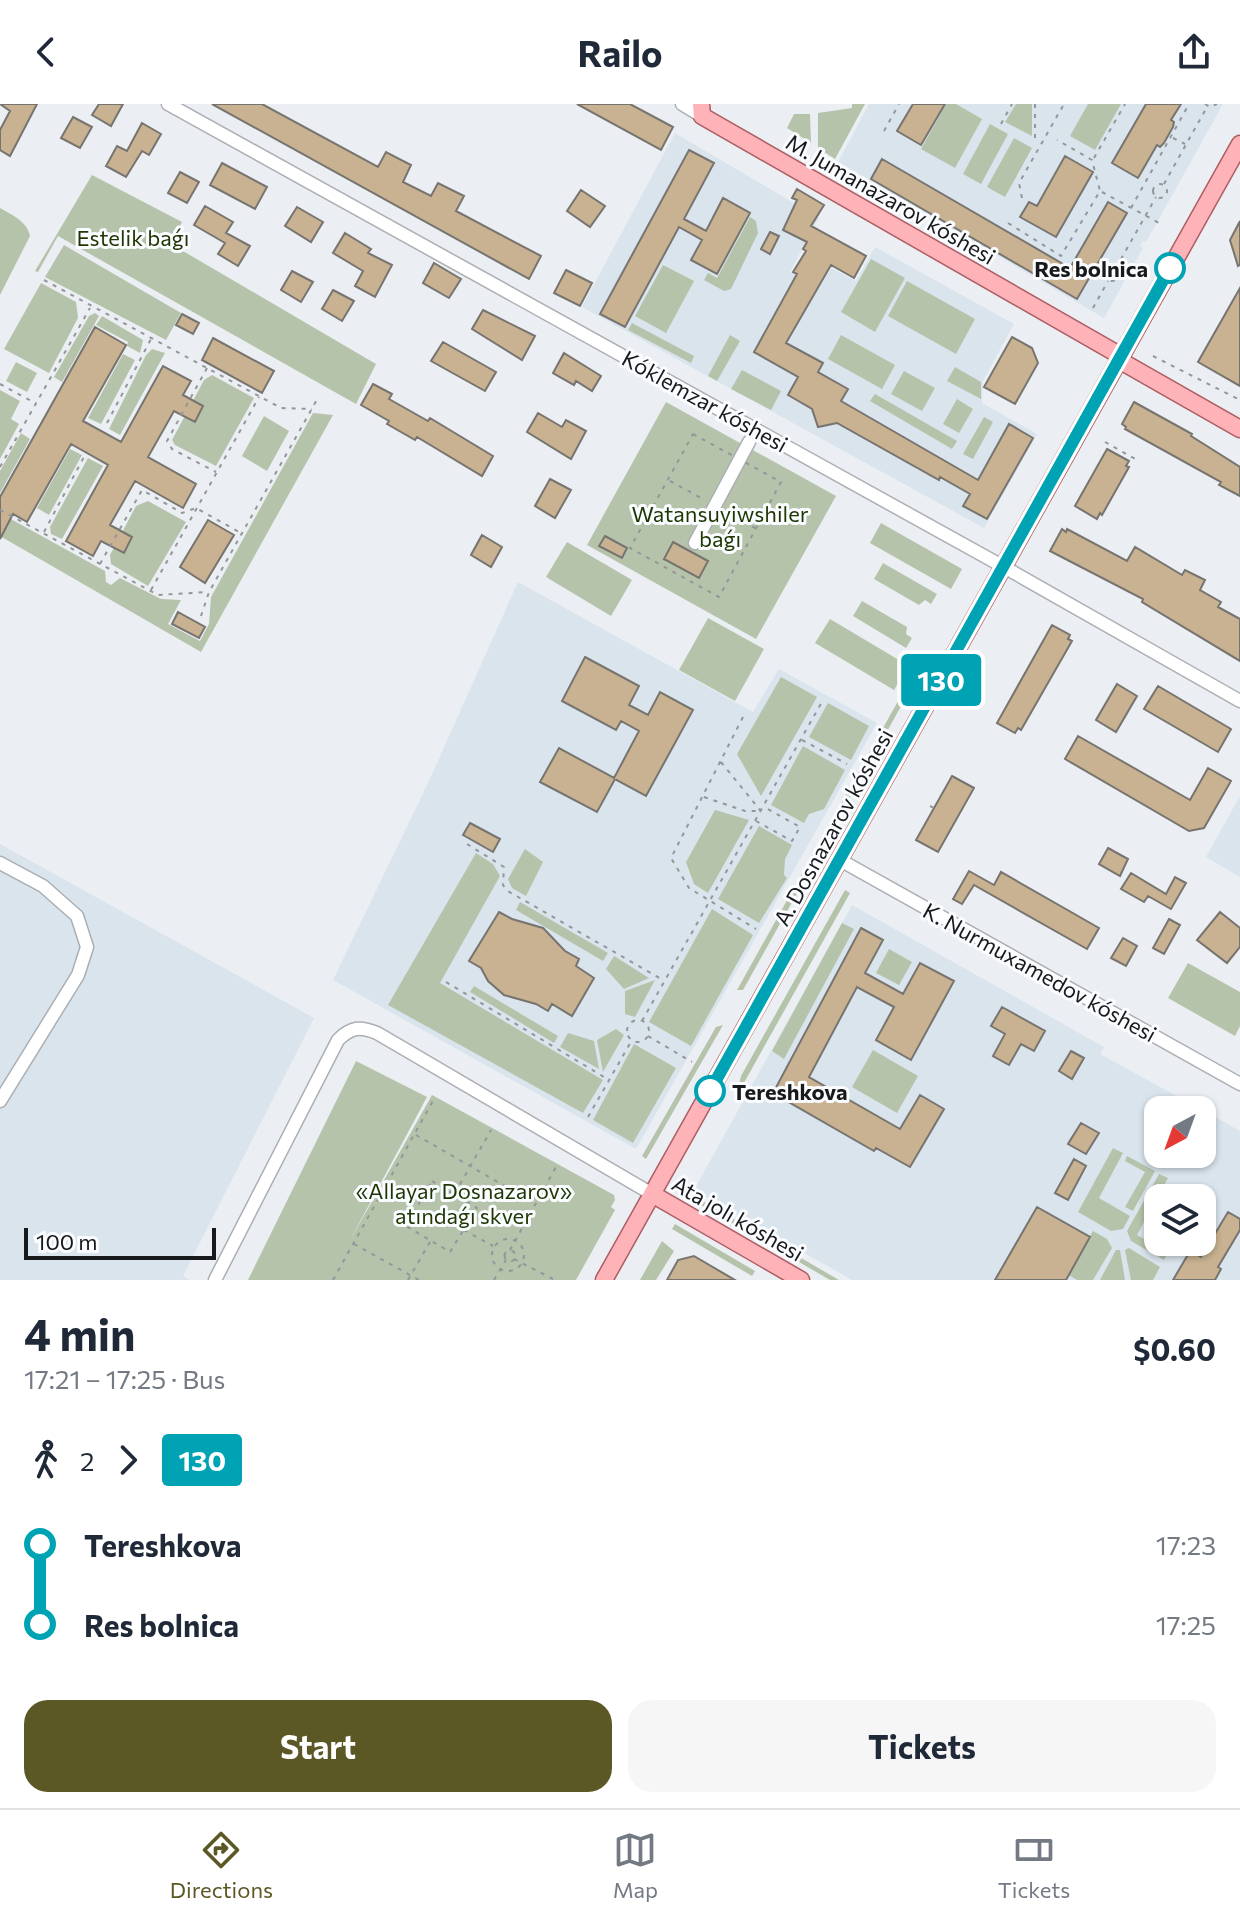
<!DOCTYPE html>
<meta charset="utf-8">
<style>
:root{--surface:#fff;--page:#f6f6f7;--text:#1f2937;--muted:#747a83;--line:#e0e1e3;--accent:#5c5825}
body{margin:0;font-family:Commissioner,sans-serif;background:var(--page);color:var(--text);height:100vh;display:flex;flex-direction:column;font-size:30px;white-space:nowrap}
*{box-sizing:border-box;margin:0}
p{font-size:26px;color:var(--muted)}
.icon{flex:none;width:44px;height:44px;fill:none;stroke:currentColor;stroke-width:2;stroke-linecap:round;stroke-linejoin:round}
.map{position:relative;height:1176px;overflow:hidden}
.drawer{display:flex;flex-direction:column;background:var(--surface);flex:1}
.drawer>*{flex:none}
.badge{padding:0 16px;border-radius:6px;font-size:28px;line-height:52px}
.needle{width:52px;rotate:221deg}
.controls{position:absolute;left:1144px;top:992px;display:grid;gap:16px}
.controls a{display:grid;place-items:center;width:72px;height:72px;border-radius:16px;background:var(--surface);box-shadow:0 2px 6px #0004;font-size:40px}
.scale{position:absolute;left:24px;bottom:20px;width:192px;box-sizing:border-box;padding-left:8px;border:4px solid #17191a;border-top:0;font-size:22px;line-height:28px;white-space:nowrap;color:#17191a;-webkit-text-stroke:6px #fafcff;paint-order:stroke}
.map>.badge{position:absolute;translate:-50% -50%;box-shadow:0 0 0 4px #fff}
.legs{display:flex;align-items:center;gap:12px;height:88px;padding:0 24px;font-size:26px}
.legs p{margin-inline-start:auto}
.summary{display:flex;align-items:center;justify-content:space-between;height:136px;padding:0 24px}
h1{font-size:44px;font-weight:700;line-height:60px}
.primary-button{display:flex;gap:16px;margin-top:auto;padding:16px 24px}
.primary-button a{flex:1;height:92px;border-radius:24px;background:var(--accent);color:#fff;font-size:32px;font-weight:700;line-height:92px;text-align:center}
.primary-button a+a{background:var(--page);color:var(--text)}
ul{padding:0 24px;list-style:none}
li{display:flex;align-items:center;gap:28px;height:80px;font-size:30px}
li i{display:grid;place-items:center;width:12px;height:100%;margin:0 10px;background:currentColor}
li i::after{content:'';width:20px;height:20px;margin:-10px;border:6px solid;border-radius:50%;background:var(--surface)}
li p{margin-inline-start:auto}
li:first-child i{background:linear-gradient(#0000 50%,currentColor 0)}
li:last-child i{background:linear-gradient(currentColor 50%,#0000 0)}
header{display:flex;justify-content:space-between;align-items:center;height:104px;padding:0 24px;background:var(--surface);font-size:36px;font-weight:700}
.tab-bar{display:flex;justify-content:space-around;align-items:center;height:112px;border-top:2px solid var(--line);background:var(--surface);font-size:22px;color:var(--muted)}
.tab-bar a{display:grid;justify-items:center;gap:4px}
.tab-bar .active{color:var(--accent)}
.map>svg:first-child{display:block}
.built{fill:#d9e4ed;fill-rule:evenodd}
.green{fill:#b6c3ab}
.building{fill:#c8b291;stroke:#777470;stroke-width:2}
.lines{fill:none;stroke-linecap:round;stroke-linejoin:round}
.minor-casing{stroke:#abafb3;stroke-width:15}
.major-casing{stroke:#ad5d62;stroke-width:19}
.path{stroke:#94979a;stroke-width:2;stroke-dasharray:4 6;stroke-linecap:butt}
.minor{stroke:#fff;stroke-width:12}
.major{stroke:#feb3b8;stroke-width:16}
.line-1-casing{stroke:#fff;stroke-width:18}
.line-1{stroke:#00a3b4;stroke-width:12}
.stop-1-dot{fill:#fff;stroke:#00a3b4;stroke-width:4}
.labels{text-anchor:middle;dominant-baseline:central;stroke-width:6;stroke-linejoin:round;paint-order:stroke}
.street-label{font-size:22px;fill:#17191a;stroke:#fafcff}
.park-label{font-size:22px;fill:#1e3601;stroke:#fafcff}
.stop-label{font-size:22px;font-weight:bold;fill:#17191a;stroke:#fafcff;text-anchor:end}
</style>
<header><svg class="icon" aria-label="back" viewBox="0 0 24 24"><path d="M15 5l-7 7 7 7"/></svg>Railo<svg class="icon" aria-label="share" viewBox="0 0 24 24"><path d="M12 15V3M7 8l5-5 5 5M5 13v7h14v-7"/></svg></header>
<div class="map">
<svg width="1240" height="1176" viewBox="0 0 1240 1176">
<rect width="100%" height="100%" fill="#ebeff3"/>
<!-- built -->
<path class="built" d="M869,0H1223L1146,138L1143,137L1140,142L1143,144L1104,214L838,58Z
M675,29L819,114L790,168L819,185L831,164L856,177L875,143L1014,220L983,277L982,299L1037,330L984,424L582,203Z
M518,478L753,608L779,565L877,619L636,1045L333,876L429,677Z
M1240,692V773L1206,753Z
M0,740L314,914L183,1172L190,1176H0Z
M852,801L1104,943L1100,950L1202,1006H1158V1050H1202V1006L1240,1027V1176H852L694,1086ZM1158,1094H1202V1138H1158Z"/>
<!-- green -->
<path class="green" d="M852,0H865L835,55L818,44V9L852,4Z
M946,0H956L982,15L955,64L921,45Z
M1016,0H1032V32L1005,18Z
M1088,0H1121L1095,46L1070,32Z
M794,10H810L811,39L787,24Z
M990,20L1008,30L981,80L963,70Z
M1014,34L1032,44L1005,93L987,83Z
M92,71L182,118L171,140L376,260L356,300L58,132L38,168L35,167Z
M0,104C12,111 27,117 30,132L0,191Z
M750,113L756,117L758,129L731,185L724,187L704,176L708,169L717,174Z
M64,141L181,209L166,236L45,173Z
M871,155L905,174L875,228L841,208Z
M663,161L694,177L666,229L635,212Z
M907,177L975,215L956,250L888,212Z
M41,179L76,198L78,214L49,269L4,245Z
M95,209L99,212L62,278L54,273L89,212Z
M102,212L143,236L140,249L127,242L128,238L96,221Z
M632,219L694,252L691,259L628,226Z
M730,231L740,237L717,277L708,272Z
M841,231L895,261L882,285L828,255Z
M152,245L165,249L120,331L109,325L146,251Z
M123,250L135,256L101,320L88,314Z
M16,258L37,269L27,288L6,277Z
M955,263L981,278V295L947,277Z
M742,266L781,287L771,306L731,285Z
M904,267L935,284L922,307L891,290Z
M212,271L254,294L216,362L175,341L172,336L204,276Z
M0,286L20,297L11,315L19,320L0,355Z
M875,290L957,337L952,345L870,297Z
M957,295L973,305L959,329L943,320Z
M666,298L836,392L756,535L587,441Z
M313,309L333,311L201,548L0,432V409L105,467L106,478L111,481L120,474L161,495L181,496L168,520L200,537L209,520L211,493Z
M264,312L289,327L267,367L242,352Z
M984,313L993,318L973,355L963,350Z
M21,329L30,335L0,389V367Z
M70,345L82,351L49,411L37,404Z
M88,354L103,362L62,435L51,430L50,423Z
M148,397L186,418L148,482L111,460L110,451L136,402Z
M881,419L962,465L951,485L870,439Z
M567,438L632,476L611,512L546,473Z
M883,459L937,490L931,500L925,496L919,501L874,475Z
M862,497L907,523L906,530L912,534L906,544L853,512Z
M708,514L764,545L735,597L679,566Z
M830,515L909,562L894,586L815,539Z
M781,573L817,593L761,692L737,650Z
M905,595L814,759L809,757L898,597Z
M828,599L869,622L851,656L809,633Z
M803,642L845,666L824,705L809,710L804,719L771,701Z
M715,706L749,716L708,789L694,780L686,758Z
M759,722L792,741L785,755L784,771L787,774L759,819L718,795Z
M525,745L543,758L526,792L512,784L508,775Z
M476,749L493,760L500,772L440,879L603,976L583,1009L388,901Z
M805,764L810,766L743,886H737Z
M845,786L850,789L736,993L741,972Z
M520,798L608,849L603,857L516,806Z
M712,805L753,831L691,942L649,918Z
M842,819L854,825L784,955L772,947Z
M889,845L912,858L899,881L876,869Z
M614,852L649,874L624,885L606,865Z
M1188,859L1240,888V922L1235,932L1168,894Z
M655,876L635,913L625,910V887Z
M474,882L558,932L554,939L470,888Z
M723,921L646,1055L642,1052L716,923Z
M616,925L624,931L603,968L597,936Z
M568,929L594,937L599,965L560,943Z
M634,940L676,964L633,1039L593,1016Z
M873,946L918,972L897,1009L852,983Z
M356,957L427,993L349,1138L432,991L614,1091L615,1096L611,1103L615,1106L576,1176H248Z
M1113,1044L1123,1049L1099,1094L1130,1112L1123,1125L1111,1127L1078,1108Z
M1127,1052L1155,1067L1133,1107L1125,1103L1145,1068L1125,1057Z
M1159,1070L1168,1074L1137,1131L1168,1148L1164,1156L1131,1137L1127,1127Z
M689,1089L839,1176H830L687,1093Z
M675,1120L755,1167L752,1172L672,1125Z
M1093,1127L1107,1135L1112,1144L1093,1176H1077L1067,1170Z
M662,1137L674,1147L656,1176H640Z
M1129,1144L1160,1163L1153,1176H1131L1125,1146Z
M1116,1146H1120L1125,1176H1100Z"/>
<!-- building -->
<path class="building" d="M0,0H37L10,52L0,46V26L10,7Z
M99,0H123L111,22L92,11Z
M212,0H262L378,63L386,48L411,61L403,78L431,92L438,79L464,92L456,107L541,152L529,175Z
M577,0H630L673,23L661,46Z
M913,0H945L921,41L897,27Z
M1146,0H1181L1171,16L1174,18L1173,23L1164,39L1160,43L1157,41L1138,74L1112,59Z
M73,13L92,23L80,44L61,34Z
M142,19L161,30L149,51L142,47L126,73L106,62L117,42L127,47Z
M689,46L714,59L684,115L706,127L723,94L750,109L717,170L691,156L702,136L679,123L625,223L600,210Z
M1065,52L1093,68L1056,133L1020,113L1029,98L1037,102Z
M882,55L1070,164L1108,98L1127,109L1077,195L871,75Z
M222,59L267,83L255,105L210,81Z
M180,68L199,78L187,99L168,89Z
M797,85L824,101L811,122L866,152L854,174L831,161L786,239L823,259L818,268L848,285L841,297L978,376L1009,320L1033,334L987,415L963,402L970,390L940,373L939,376L837,319L818,323L812,305L788,291L798,273L754,248L797,170L793,168L806,147L803,145L807,138L783,126L797,96L792,94Z
M581,86L605,102L590,123L567,107Z
M205,102L233,118L226,129L250,142L238,162L218,150L225,139L194,121Z
M297,103L323,118L311,138L285,122Z
M1240,117V161L1238,162L1230,136Z
M770,128L779,132L770,150L761,145Z
M345,129L371,145L368,149L392,161L375,193L355,182L363,167L333,149Z
M434,159L461,175L449,194L423,179Z
M566,166L592,179L580,202L554,189Z
M292,167L313,178L301,198L281,186Z
M1240,184V282L1198,258Z
M333,186L354,197L342,217L322,205Z
M483,206L535,232L522,256L472,225Z
M182,210L199,219L193,230L176,221Z
M95,223L126,241L83,317L121,338L163,262L191,277L183,291L203,302L195,318L174,307L148,353L196,380L183,404L135,377L110,421L132,433L124,449L101,437L93,452L66,437L108,361L71,340L27,418L13,410L0,435V393Z
M1012,233L1032,244L1038,259L1015,300L984,283Z
M213,234L274,267L262,289L202,256Z
M443,238L496,268L485,287L431,257Z
M564,249L601,272L592,287L576,277L574,281L553,269Z
M373,280L392,290L389,295L428,317L430,314L493,352L482,372L417,333L415,336L387,320L389,317L361,301Z
M1134,298L1192,330L1191,332L1240,363V392L1219,381L1221,378L1125,325L1126,323L1122,320Z
M538,309L562,323L566,316L586,327L571,355L527,328Z
M1107,345L1129,357L1126,362L1129,363L1102,411L1100,409L1097,415L1075,402Z
M550,375L571,386L555,414L535,402Z
M208,416L234,431L205,479L180,463Z
M1062,425L1066,428L1067,425L1127,457L1135,443L1182,471L1185,466L1205,476L1200,486L1221,498L1218,503L1240,515V557L1142,498L1143,495L1050,447Z
M482,431L502,443L491,463L471,451Z
M605,432L627,444L622,454L599,442Z
M673,438L708,457L699,474L664,455Z
M178,508L205,523L199,534L172,520Z
M1052,521L1070,531L1068,535L1072,537L1021,626L1018,624L1015,629L997,619Z
M585,553L639,582L629,601L648,611L660,588L693,606L646,692L615,675L597,708L540,678L559,644L614,674L639,627L621,617L616,626L562,597Z
M1117,580L1137,592L1116,628L1096,616Z
M1158,582L1231,625L1218,648L1144,605Z
M1078,632L1190,696L1208,664L1231,677L1204,724L1189,727L1065,655Z
M952,672L974,684L938,748L916,736Z
M470,719L500,735L493,748L463,731Z
M1108,744L1128,755L1120,772L1099,760Z
M969,767L994,781L1001,768L1099,824L1087,845L974,781L962,800L953,795Z
M1131,769L1166,790L1175,773L1186,779L1171,805L1148,792L1144,798L1121,785Z
M499,808L512,815L543,824L565,847L579,855L576,862L594,874L572,912L552,900L548,907L536,900L504,891L488,877L481,864L469,857Z
M1220,808L1240,824V843L1227,859L1197,836Z
M1169,815L1180,821L1164,850L1153,844Z
M861,824L883,836L865,869L903,890L920,859L954,877L911,956L876,936L894,903L857,883L809,973L900,1025L920,991L944,1005L910,1063L876,1044L874,1047L773,989Z
M1123,834L1137,842L1126,862L1111,854Z
M1002,903L1045,927L1034,947L1021,940L1009,961L993,952L1005,930L991,922Z
M1071,947L1084,954L1072,975L1059,967Z
M1081,1019L1099,1029L1086,1050L1068,1040Z
M1074,1055L1086,1062L1068,1096L1055,1089Z
M1037,1103L1090,1133L1066,1176H995Z
M1228,1108L1240,1115V1126L1218,1163L1221,1165L1215,1176H1173L1190,1147L1201,1153Z
M694,1152L735,1176H667L678,1156Z"/>
<g class="lines">
<!-- minor casing -->
<g class="minor-casing">
<path id="minor" d="M168,0L1004,463L1240,597
M682,0L702,12
M695,439L749,338
M840,756L1240,980
M0,759L43,782L77,812L87,843L78,871L0,997
M215,1176L338,936C351,923 360,922 377,929L652,1090"/>
</g>
<!-- major casing -->
<g class="major-casing">
<path id="major" d="M701,0L702,12L1121,252
M1119,256L1240,325
M652,1090L801,1176
M604,1176L1240,40"/>
</g>
<!-- path -->
<path class="path" d="M1035,0V39
M1205,0L1210,3L1217,0
M1001,20L1012,0
M884,27L899,0
M1173,34L1185,40
M1094,54L1125,0
M1153 87a7 7 0 1 1 14 0a7 7 0 1 1-14 0Z
M1164,80L1207,3
M1102,88L1161,120
M1022,94L1019,79L1064,0
M1131,104L1189,0
M1008,119L1061,152L1100,87L1092,56L1057,36
M1105 170a7 7 0 1 1 14 0a7 7 0 1 1-14 0Z
M1116,164L1156,93
M44,176L281,304L312,305
M1093,204L1108,177
M1153,252L1240,296
M207,264L167,337L172,345L216,368
M0,280L35,299
M107,319L151,235
M693,330L781,378L719,493L630,444Z
M1105,338L1137,356
M0,363L90,204
M670,377L703,395
M0,406L158,491L208,488
M726,408L755,424
M44,428L85,351
M100,460L142,386L182,409L196,404L241,429
M151,486L259,293
M201,512L209,488L319,292
M743,613L671,754L689,784L756,825
M802,636L847,660
M721,658L760,706
M704,693L745,707H759
M930,702L934,704
M756,717L792,737L800,723L764,703
M467,740L504,763L503,781L506,786L663,876
M446,878L609,976
M627 927a11 11 0 1 1 22 0a11 11 0 1 1-22 0Z
M642,917L823,596
M648,932L692,958
M588,1013L632,936
M416,1031L536,1100
M432,1077L477,1104L450,1148L406,1122Z
M385,1083L417,1101
M455,1089L491,1026
M464,1126L493,1142
M492 1151a16 16 0 1 1 32 0a16 16 0 1 1-32 0Z
M354,1140L419,1176
M510,1146L556,1063
M504.5 1152a5.5 5.5 0 1 1 11 0a5.5 5.5 0 1 1-11 0Z
M514,1155L555,1176
M333,1176L434,995
M408,1176L430,1138
M494,1176L506,1156"/>
<!-- minor -->
<use href="#minor" class="minor"/>
<!-- major -->
<use href="#major" class="major"/>
</g>
<g class="lines">
<!-- line-1 casing -->
<g class="line-1-casing">
<path id="line-1" d="M710,987L1170,164"/>
</g>
<!-- line-1 -->
<use href="#line-1" class="line-1"/>
</g>
<!-- markers -->
<g class="stop-1-dot">
<circle cx="1170" cy="164" r="14"/>
<circle cx="710" cy="987" r="14"/>
</g>
<g class="labels">
<!-- street labels -->
<g class="street-label">
<text transform="translate(891 95) rotate(30)">M. Jumanazarov kóshesi</text>
<text transform="translate(705 297) rotate(29)">Kóklemzar kóshesi</text>
<text transform="translate(833 723) rotate(-61)">A. Dosnazarov kóshesi</text>
<text transform="translate(1040 868) rotate(29)">K. Nurmuxamedov kóshesi</text>
<text transform="translate(738 1114) rotate(30)">Ata jolı kóshesi</text>
</g>
<!-- park labels -->
<g class="park-label">
<text x="133" y="133">Estelik baǵı</text>
<text x="720" y="409">Watansuyiwshiler<tspan x="720" dy="25">baǵı</tspan></text>
<text x="464" y="1086">«Allayar Dosnazarov»<tspan x="464" dy="25">atındaǵı skver</tspan></text>
</g>
<!-- stop labels -->
<g class="stop-label">
<text x="1148" y="164">Res bolnica</text>
<text x="732" y="987" text-anchor="start">Tereshkova</text>
</g>
</g>
</svg>
<div class="controls">
<a><svg class="needle" viewBox="-14 -14 28 28"><path d="M0-13l5 13h-10z" fill="#e53935"/><path d="M0 13l5-13h-10z" fill="#747a83"/></svg></a>
<a><svg class="icon" aria-label="layers" viewBox="0 0 24 24"><path d="M12 4l9 5-9 5-9-5zM3 14l9 5 9-5"/></svg></a>
</div>
<div class="scale">100 m</div>
<b class="badge" style="left:941px;top:576px;background:#00a3b4;color:#fff">130</b>
</div>
<section class="drawer">
<div class="summary"><div><h1>4 min</h1><p>17:21 – 17:25 · Bus</p></div><b>$0.60</b></div>
<div class="legs"><svg class="icon" aria-label="walk" viewBox="0 0 24 24"><circle cx="13" cy="4" r="2"/><path d="M13 8l-2 6 4 7M11 14l-3 7M7 12l3-4h3l4 4"/></svg>2<svg class="icon" aria-label="forward" viewBox="0 0 24 24"><path d="M9 5l7 7-7 7"/></svg><b class="badge" style="background:#00a3b4;color:#fff">130</b></div>
<ul>
<li><i style="color:#00a3b4"></i><b>Tereshkova</b><p>17:23</p></li>
<li><i style="color:#00a3b4"></i><b>Res bolnica</b><p>17:25</p></li>
</ul>
<div class="primary-button"><a>Start</a><a>Tickets</a></div>
</section>
<nav class="tab-bar">
<a class="active"><svg class="icon" aria-label="directions" viewBox="0 0 24 24"><path d="M12 3l9 9-9 9-9-9zM9 14v-3h6M13 9l2 2-2 2"/></svg>Directions</a>
<a><svg class="icon" aria-label="map" viewBox="0 0 24 24"><path d="M3 6l6-2 6 2 6-2v14l-6 2-6-2-6 2zM9 4v14M15 6v14"/></svg>Map</a>
<a><svg class="icon" aria-label="tickets" viewBox="0 0 24 24"><path d="M3 7h18v10H3zM15 7v10"/></svg>Tickets</a>
</nav>
